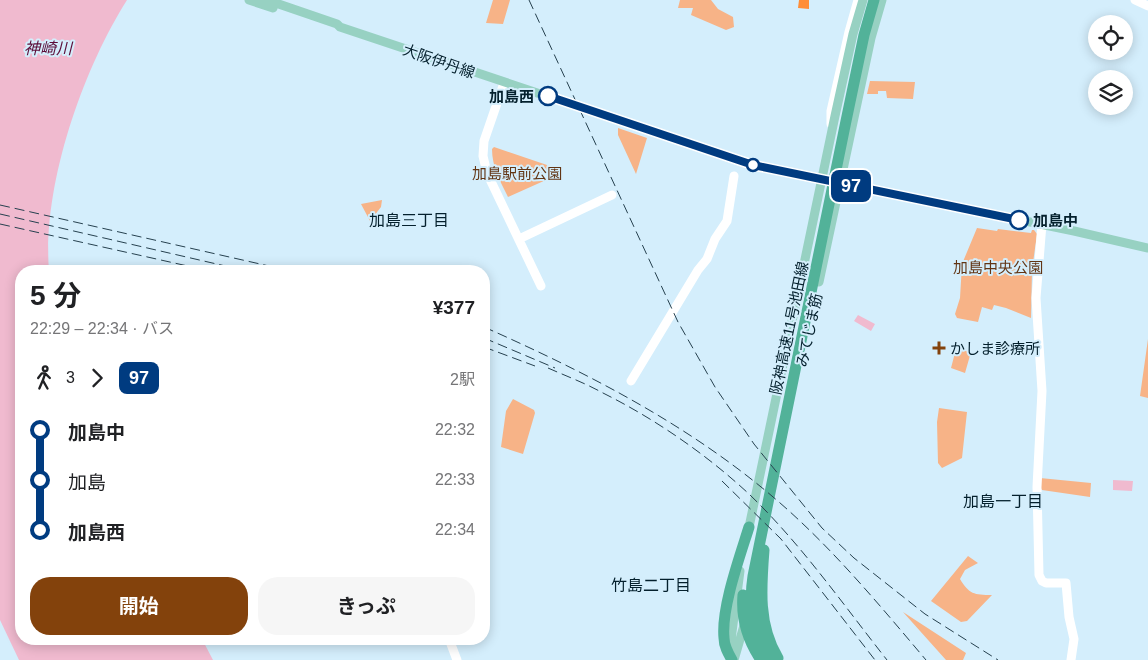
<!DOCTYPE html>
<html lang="ja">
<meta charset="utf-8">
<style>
:root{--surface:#fff;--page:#f6f6f6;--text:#202124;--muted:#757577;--accent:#83420c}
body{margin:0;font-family:Arial,"Noto Sans JP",sans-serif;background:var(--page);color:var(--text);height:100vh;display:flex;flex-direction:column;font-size:19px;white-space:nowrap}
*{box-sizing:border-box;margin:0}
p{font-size:16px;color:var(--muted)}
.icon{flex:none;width:28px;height:28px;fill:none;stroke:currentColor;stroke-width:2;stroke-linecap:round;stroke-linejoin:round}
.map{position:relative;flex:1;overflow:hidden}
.panel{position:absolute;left:15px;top:265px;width:475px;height:380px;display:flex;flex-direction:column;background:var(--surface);border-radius:20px;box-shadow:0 2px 12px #0003}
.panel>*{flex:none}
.badge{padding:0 10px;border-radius:8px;font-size:18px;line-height:32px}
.tools{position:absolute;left:1088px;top:15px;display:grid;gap:10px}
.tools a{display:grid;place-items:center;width:45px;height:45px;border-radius:50%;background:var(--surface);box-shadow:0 2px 12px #0003;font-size:25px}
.map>.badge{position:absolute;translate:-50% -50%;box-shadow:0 0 0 2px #fff}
.legs{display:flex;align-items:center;gap:8px;height:55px;padding:0 15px;font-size:16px}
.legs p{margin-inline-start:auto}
.headline{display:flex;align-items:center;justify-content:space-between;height:85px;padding:0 15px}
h1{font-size:28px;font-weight:700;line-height:38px}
.action{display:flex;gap:10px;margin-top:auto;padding:10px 15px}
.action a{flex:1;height:58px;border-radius:20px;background:var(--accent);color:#fff;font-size:20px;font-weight:700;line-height:58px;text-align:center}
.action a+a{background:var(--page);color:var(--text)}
ul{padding:0 15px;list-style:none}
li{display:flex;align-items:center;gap:18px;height:50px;font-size:19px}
li i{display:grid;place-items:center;width:8px;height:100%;margin:0 6px;background:currentColor}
li i::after{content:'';width:12px;height:12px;margin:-6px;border:4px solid;border-radius:50%;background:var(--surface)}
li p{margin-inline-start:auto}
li:first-child i{background:linear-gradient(#0000 50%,currentColor 0)}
li:last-child i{background:linear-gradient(currentColor 50%,#0000 0)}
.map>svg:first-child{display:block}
.green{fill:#f7b387}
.forest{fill:#ff8d36}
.water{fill:#f0bacf}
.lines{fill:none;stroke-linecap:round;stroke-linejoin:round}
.secondary{stroke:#fff;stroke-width:9}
.primary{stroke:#97d1c2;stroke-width:9}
.highway{stroke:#52b299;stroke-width:11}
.rail{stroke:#26414f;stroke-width:1;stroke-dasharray:10 5;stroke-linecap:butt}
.line-1-casing{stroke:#fff;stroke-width:11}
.line-1{stroke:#003b80;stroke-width:8}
.stop-1-dot{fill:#fff;stroke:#003b80;stroke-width:2.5}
.poi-dot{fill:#83420c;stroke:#d4eefc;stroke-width:2}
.labels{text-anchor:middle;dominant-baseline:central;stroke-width:4;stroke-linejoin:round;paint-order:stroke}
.street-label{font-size:15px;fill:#04202d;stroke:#d4eefc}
.stop-label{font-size:15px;font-weight:bold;fill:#04202d;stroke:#d4eefc;text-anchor:end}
.park-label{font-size:15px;fill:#623514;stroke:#d4eefc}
.poi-label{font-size:15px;fill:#04202d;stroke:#d4eefc;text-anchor:start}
.water-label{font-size:16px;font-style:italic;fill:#5c0c38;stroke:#d4eefc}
.neighbourhood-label{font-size:16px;fill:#04202d;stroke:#d4eefc}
</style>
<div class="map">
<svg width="1148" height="660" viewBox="0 0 1148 660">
<rect width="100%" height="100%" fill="#d4eefc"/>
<!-- green -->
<path class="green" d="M493,0H510L503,24L486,23Z
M680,0H711L718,9L733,17L734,27L726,30L691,15L693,8H678Z
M870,81L915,82L913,99L887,98L886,91H878V94H867Z
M618,128L647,138L636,174L618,135Z
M494,147L547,165L550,171L543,174L546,180L508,197C500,181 492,167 492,149Z
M382,200L381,207L370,221L361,204Z
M977,228L997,231L998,229L1031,233L1032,230H1034L1037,234L1032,270L1031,318L1006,308L994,305L992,310L982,307L978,322L957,318L955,314L960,298L962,264Z
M1148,339V398L1140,396Z
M956,349L971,352L965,373L951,368Z
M513,399L534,410L535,413L523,454L501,447L506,411Z
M939,408L967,412L962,458L942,468L938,463L937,422Z
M1040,478L1091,483L1090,497L1042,490L1040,487Z
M968,556L978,563L965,570L960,579C969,594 974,595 992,595L967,621L961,622L931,601Z
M903,612L966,653L963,660H946Z"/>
<!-- forest -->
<path class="forest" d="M799,0H809V9L798,8Z"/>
<!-- water -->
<path class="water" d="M0,0H127C82,71 42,187 49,271H21V639H202L213,660H19L0,620Z
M858,315L875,324L871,331L854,321Z
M1113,480L1133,481L1132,491L1113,490Z"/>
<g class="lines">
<!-- secondary -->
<path class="secondary" d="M1135,0L1148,6
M504,83L484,141L483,156L487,173L541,286
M831,124V111L849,32L858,0
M1042,224L1036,298L1042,391L1037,487L1039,575L1042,581L1046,583H1066L1069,617L1074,639L1071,660
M519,239L612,195
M631,381L698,270L707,259L715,239L727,221L734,176
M449,639L457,660"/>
<!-- primary -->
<path class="primary" d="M249,0L273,8
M267,0L337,24L340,27L753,165L1074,231L1148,248
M819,282L871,38L882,0
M748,532L835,116L853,34L863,0
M729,655L740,571
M734,660L745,622"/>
<!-- highway -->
<path class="highway" d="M764,550C761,588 758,625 778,658
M743,595C741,619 748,641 761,660
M732,660C728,653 724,646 724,638C721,608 740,556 749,527
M771,660C754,633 748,608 753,576L846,121L864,35L874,0"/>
<!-- rail -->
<path class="rail" d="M529,0L678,322L715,387L754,444L822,528L854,558L925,614L998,660
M0,205L291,271
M0,214L247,271
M0,224L210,271
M484,327C592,375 699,430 788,510C839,556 882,608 926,660
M484,338L555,368
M484,347L535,366
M548,368C566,376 585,383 603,393C655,419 706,454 749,494C801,544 842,603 887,660
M722,481L781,539L875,660"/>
</g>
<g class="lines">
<!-- line-1 casing -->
<g class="line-1-casing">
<path id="line-1" d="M548,96L753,165L1019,220"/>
</g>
<!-- line-1 -->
<use href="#line-1" class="line-1"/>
</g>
<!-- markers -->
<g class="stop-1-dot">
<circle cx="548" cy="96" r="9"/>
<circle cx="753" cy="165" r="6"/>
<circle cx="1019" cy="220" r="9"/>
</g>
<path class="poi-dot" d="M936.5 340.5h5v5h5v5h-5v5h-5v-5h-5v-5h5z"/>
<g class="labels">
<!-- street labels -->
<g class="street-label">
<text transform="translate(439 61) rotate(19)">大阪伊丹線</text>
<text transform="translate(789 328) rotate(-78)">阪神高速11号池田線</text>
<text transform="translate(809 330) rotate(-78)">みてじま筋</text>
</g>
<!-- stop labels -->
<g class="stop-label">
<text x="534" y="96">加島西</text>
<text x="1033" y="220" text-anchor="start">加島中</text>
</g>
<!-- park labels -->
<g class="park-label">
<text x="517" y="173">加島駅前公園</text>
<text x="998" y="267">加島中央公園</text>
</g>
<!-- poi labels -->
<g class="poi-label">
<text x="950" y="348">かしま診療所</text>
</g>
<!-- water labels -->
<g class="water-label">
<text x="48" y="48">神崎川</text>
</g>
<!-- neighbourhood labels -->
<g class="neighbourhood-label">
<text x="409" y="220">加島三丁目</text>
<text x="1003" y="501">加島一丁目</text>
<text x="651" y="585">竹島二丁目</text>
</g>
</g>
</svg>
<div class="tools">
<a><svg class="icon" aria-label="locate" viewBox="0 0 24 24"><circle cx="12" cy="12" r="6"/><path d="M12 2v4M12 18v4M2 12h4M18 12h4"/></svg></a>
<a><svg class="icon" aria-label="layers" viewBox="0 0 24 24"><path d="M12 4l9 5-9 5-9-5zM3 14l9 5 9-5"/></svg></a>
</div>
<b class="badge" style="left:851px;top:186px;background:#003b80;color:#fff">97</b>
<section class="panel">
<div class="headline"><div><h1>5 分</h1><p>22:29 – 22:34 · バス</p></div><b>¥377</b></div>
<div class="legs"><svg class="icon" aria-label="walk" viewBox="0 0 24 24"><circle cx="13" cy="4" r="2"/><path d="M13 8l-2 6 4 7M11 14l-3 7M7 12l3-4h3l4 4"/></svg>3<svg class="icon" aria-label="forward" viewBox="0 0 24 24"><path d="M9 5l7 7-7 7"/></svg><b class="badge" style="background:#003b80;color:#fff">97</b><p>2駅</p></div>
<ul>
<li><i style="color:#003b80"></i><b>加島中</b><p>22:32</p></li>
<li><i style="color:#003b80"></i><span>加島</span><p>22:33</p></li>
<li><i style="color:#003b80"></i><b>加島西</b><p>22:34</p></li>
</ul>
<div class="action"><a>開始</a><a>きっぷ</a></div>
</section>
</div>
